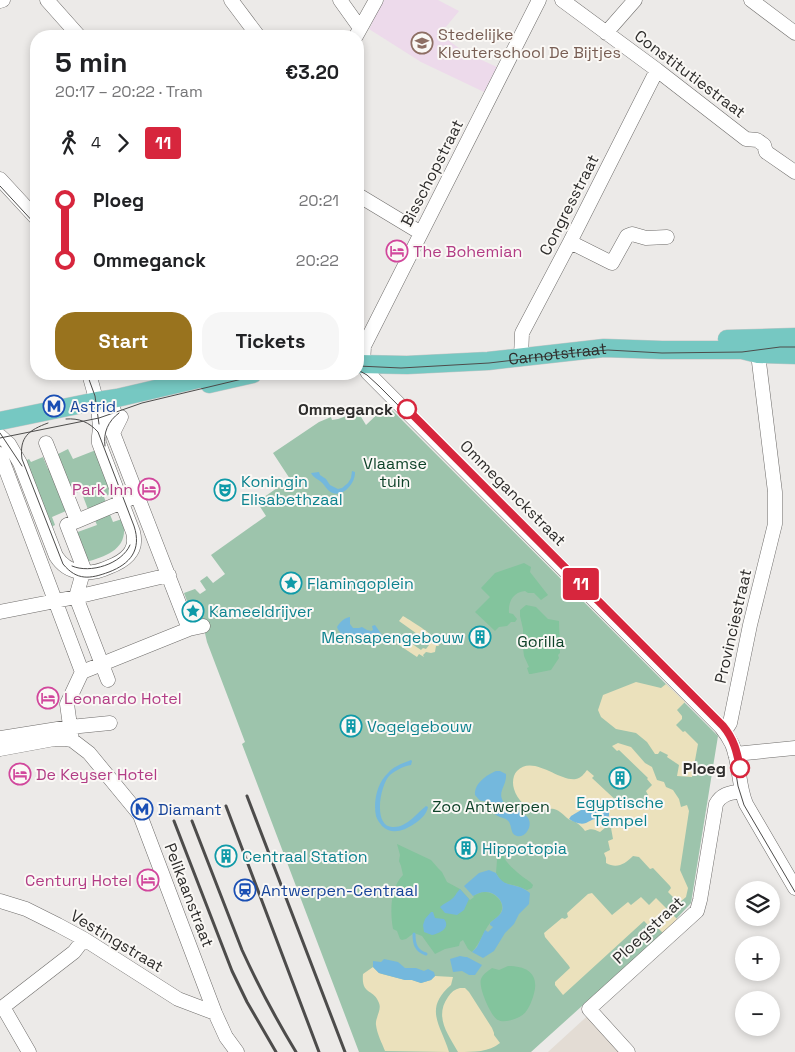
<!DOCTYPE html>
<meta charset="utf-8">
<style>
:root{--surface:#fff;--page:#f6f6f6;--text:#202124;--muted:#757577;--accent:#99731e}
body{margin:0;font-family:"Space Grotesk",sans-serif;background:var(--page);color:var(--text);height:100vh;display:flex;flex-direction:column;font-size:19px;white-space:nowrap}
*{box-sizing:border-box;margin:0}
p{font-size:16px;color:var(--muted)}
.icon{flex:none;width:28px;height:28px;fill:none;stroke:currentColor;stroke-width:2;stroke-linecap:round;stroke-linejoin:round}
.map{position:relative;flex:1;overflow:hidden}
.details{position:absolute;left:30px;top:30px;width:334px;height:350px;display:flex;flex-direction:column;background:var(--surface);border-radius:20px;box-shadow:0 2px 8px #0003}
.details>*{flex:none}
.badge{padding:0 10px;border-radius:4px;font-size:18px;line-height:32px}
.buttons{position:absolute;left:735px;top:881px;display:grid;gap:10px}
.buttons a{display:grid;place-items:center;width:45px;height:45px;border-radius:50%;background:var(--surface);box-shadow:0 2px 8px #0003;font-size:25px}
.map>.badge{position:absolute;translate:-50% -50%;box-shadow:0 0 0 2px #fff}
.legs{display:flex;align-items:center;gap:8px;height:55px;padding:0 25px;font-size:16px}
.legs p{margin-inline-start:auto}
.overview{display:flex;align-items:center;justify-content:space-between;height:85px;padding:0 25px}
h1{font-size:28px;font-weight:800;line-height:38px}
.action{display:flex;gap:10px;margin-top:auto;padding:10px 25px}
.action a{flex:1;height:58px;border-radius:20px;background:var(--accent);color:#fff;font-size:20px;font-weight:800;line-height:58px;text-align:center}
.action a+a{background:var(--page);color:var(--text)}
ul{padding:0 25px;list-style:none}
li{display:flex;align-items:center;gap:18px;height:60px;font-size:19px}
li i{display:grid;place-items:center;width:8px;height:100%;margin:0 6px;background:currentColor}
li i::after{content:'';width:12px;height:12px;margin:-6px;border:4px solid;border-radius:50%;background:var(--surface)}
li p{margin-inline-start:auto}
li:first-child i{background:linear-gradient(#0000 50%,currentColor 0)}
li:last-child i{background:linear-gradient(currentColor 50%,#0000 0)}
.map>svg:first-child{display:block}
.built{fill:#e3dcd4}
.education{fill:#eddaeb}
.green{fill:#9dc4ac}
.forest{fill:#83c49d}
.sand{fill:#ebe1bc}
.water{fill:#74b8dd}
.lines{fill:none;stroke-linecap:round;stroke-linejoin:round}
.stream{stroke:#74b8dd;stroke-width:3}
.minor-casing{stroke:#6e6c6a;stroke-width:15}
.major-casing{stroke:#c8c8c8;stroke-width:19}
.minor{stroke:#fff;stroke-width:14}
.major{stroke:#76c8c2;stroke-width:18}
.tram{stroke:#4d4c4b;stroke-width:1}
.rail{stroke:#4d4c4b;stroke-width:3}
.line-1-casing{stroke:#fff;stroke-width:11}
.line-1{stroke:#d7263d;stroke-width:8}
.stop-1-dot{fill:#fff;stroke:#d7263d;stroke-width:2.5}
.labels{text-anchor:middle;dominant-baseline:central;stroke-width:4;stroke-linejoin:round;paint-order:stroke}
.education-label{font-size:16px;fill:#785e54;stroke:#faf8f5;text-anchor:start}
.street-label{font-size:16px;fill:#2d2c2b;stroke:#faf8f5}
.hotel-label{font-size:16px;fill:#b23c85;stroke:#faf8f5;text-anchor:start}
.transit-label{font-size:16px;fill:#164399;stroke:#faf8f5;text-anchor:start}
.stop-label{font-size:16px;font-weight:bold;fill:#2d2c2b;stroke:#faf8f5;text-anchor:end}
.park-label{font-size:16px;fill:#0e4229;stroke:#faf8f5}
.culture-label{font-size:16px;fill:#0d838f;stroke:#faf8f5;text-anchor:start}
</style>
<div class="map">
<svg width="795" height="1052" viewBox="0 0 795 1052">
<rect width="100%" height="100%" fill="#eceae8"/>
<!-- built -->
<path class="built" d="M595,1009L635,1052H548Z"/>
<!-- education -->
<path class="education" d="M384,0H438L459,11L440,34L464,52L497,67L484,92L421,62L369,29L372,24L371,23Z"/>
<!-- green -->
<path class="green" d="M387,405L718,736L691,903L663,933L531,1052H359L242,744L245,742L207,642L204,629L199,617L200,615L197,610L194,612H191L184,593L195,589L200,594L206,590L200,581L207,576L213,583L225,574L211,555L266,516L257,502L290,479L273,453L319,422L331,417L332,420L338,419L358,412L366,425Z
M68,449L73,459L96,450L112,493L104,497L107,505L89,512L81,491L69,496L58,454Z
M43,457L48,469L52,467L66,511L52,517L55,525L51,527L25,461L29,459L31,462Z
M109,512L113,522L122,519C131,547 109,556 86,562L75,533L97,525L94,518Z"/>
<!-- forest -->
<path class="forest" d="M524,563L531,567L530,572L548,595L541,600L534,593H528L525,591C513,592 508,602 509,613L513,614L517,619L515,622H511L507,626L499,627L495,631L475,612L490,597L481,588L495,573Z
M526,605L536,607L548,619L559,621L560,653L558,655L559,658L551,670L531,674H529L527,668L529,667L524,656L523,648V629L520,616V610Z
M397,844L431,860L438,868L442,872L447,882L460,889L470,900L474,897L473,896C477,894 480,892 484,892C493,891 506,901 501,912C499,917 494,919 490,923C483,932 480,944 472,952L468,949L463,940L460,942L459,946L445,949L435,954L422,936L414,933L406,939L402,940L400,939L397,931L393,929C390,912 390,888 403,875L401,866L399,861L400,855Z
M497,849C503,852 503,857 507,862C511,867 518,873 523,877C527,880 530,881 533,885L532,888L527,890L517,886L504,883L501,881L496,873L497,860L493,853Z
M508,966C530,966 540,976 533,997C530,1006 526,1015 517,1018C513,1020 503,1023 498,1020C491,1017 478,987 481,979C483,974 488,971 492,968L499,970Z"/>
<!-- sand -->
<path class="sand" d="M403,616C414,623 435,634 439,646H436L435,652L431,653L426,652L423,655L424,657L419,654L417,657L396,643L398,639L396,637L399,635L421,650L423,648L426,649L429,645L427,643V641L399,621Z
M636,682L661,688L666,684L685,702L677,710L682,716V719L676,725L683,732L685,731L698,744L692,777L677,776L679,765L667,757L668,755L660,751L658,754H655L647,742L636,733L616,729L601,717L598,710L603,695Z
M618,743L631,747L645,763L652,767L657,780L664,782L666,787L673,790L679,799L681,807L687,805L689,811L680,870L688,888L686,897L679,903L668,892L671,888L670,886L653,868L650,869L639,857L633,856C625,864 617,869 606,863V858L604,853L610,850L608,841L613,839L611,828L606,827L600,832C594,829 591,828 585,831C583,828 580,825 577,823C575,821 573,821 570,820C565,817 560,810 554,809C549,808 543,811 538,810C527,809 517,800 514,789C512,783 513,775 517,771C533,754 559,782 576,779C581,778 584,774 587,770L594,776L592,778L621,805L623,804L629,810L634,803L639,805L645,803L649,797L646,791L652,785L647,779L648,778L619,750L617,751L612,746Z
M592,893L612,915L628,902L631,905L641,897L649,905L656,898L677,919L663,933L654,924L650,927L644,921L563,995L555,985V982L570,968L569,966L545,937L544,933L562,918L565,919L568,917L567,913L588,894Z
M373,967L379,973L382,974L405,980H412L421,983L431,980L435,976L453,977L451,985C423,1009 441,1025 449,1052L385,1051C382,1043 377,1034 376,1025C375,1018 382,1010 379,1003C374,988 361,996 363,974Z
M460,988H465L469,992L492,1028L494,1033V1035L500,1043C489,1052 474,1052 458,1052C448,1034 434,1017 448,997C451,992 455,989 460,988Z"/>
<!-- water -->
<path class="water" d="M352,471L355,472C355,478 353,482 349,487C344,493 335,497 328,490C325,487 324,484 320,481C316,478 314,478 311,473L319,472L320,475L326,479L330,485L338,489L342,488L348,483L351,478Z
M350,617V624L353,628H359L362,627L367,630L371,631L373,630L372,626L375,625L382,635C378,645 369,641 360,639C350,637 341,638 337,627C340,622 344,618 350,617Z
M411,760L412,761L411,765C404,766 396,770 390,775C380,784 372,829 394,827C407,827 417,813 426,806L428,807C427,814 420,820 414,824C404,831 391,835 382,826C380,823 377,820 376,816C373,802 377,783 388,773C394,766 403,763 411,760Z
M496,771H500L506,774C507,788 494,793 507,806C510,806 515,807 518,809C519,810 520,812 520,813C524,815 528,816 529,820C532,827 525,838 517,836C509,834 513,824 507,820C505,818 502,818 500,817C492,814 492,809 489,802C478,800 482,803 475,795C474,784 486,775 496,771Z
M593,801C600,802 604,805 609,811V816L601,822C593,817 593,820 586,823C580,825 574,822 569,819L571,816L581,810L585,804Z
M489,870L496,873C505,890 516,881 530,893L529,904L519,914L514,924L505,933L494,951L483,958L472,952L477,947L485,930L488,932L493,927L490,925V923C494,919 500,916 502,911C505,901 494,891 485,892C480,892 477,894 473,896L464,886L479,873Z
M460,889L469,899L464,910L457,915L445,913L440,907C444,903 449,902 453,898C456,895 456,893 460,889Z
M431,912H433L435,918L444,919C451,928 440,933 432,935L424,932L423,925L425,919Z
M460,956L465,957H467L482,965L475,975H469L462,971L453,972L450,959Z
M384,959L398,962L405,968H416L424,971L428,969L434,972L435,976L431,980L421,983L412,980H405L379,973L373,967V961L381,962Z"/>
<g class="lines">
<!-- stream -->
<path class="stream" d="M414,934C414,944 416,951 426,954"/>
<!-- minor casing -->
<g class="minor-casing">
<path id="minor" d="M47,0L79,36
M231,0L258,36
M340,0L360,28
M539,0L364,346L363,364L368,373L721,727C725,732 729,738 732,744C740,763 738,785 746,804L795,888
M562,0L657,70L746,139L757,140L764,145L766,152L795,172
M751,0L795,33
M0,1L3,0
M606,33L635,0
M356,36L376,0
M0,179L36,218
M358,195L421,233
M570,242L612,263L627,236L632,234L646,238L667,237
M521,357L522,333L570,242L657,70
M121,417L113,433L189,629L203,626
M100,427L108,415L114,411
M0,436L9,444L20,463L56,556C68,575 90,576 109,567C125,561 138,551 133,532L99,443C98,437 100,433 100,427C99,408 94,391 89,374
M46,443L77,521L67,525L84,569L76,597L108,680
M0,454L82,672L67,704L72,740
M77,521L129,499
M0,612L76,597L169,575
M82,672L189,629
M725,731L730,723L750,625L775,524V492L758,354L756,345
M0,738L70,727L110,723
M0,749L54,739H66L72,740L89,753L140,815L215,1013L226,1037L237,1052
M735,754L795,748
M0,901L26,909L58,925L84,939L178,999L215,1013
M29,1052L3,1007L74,952L84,939
M628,1052L589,1009L697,911L700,900L716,804C722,793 731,793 742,791"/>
</g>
<!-- major casing -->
<g class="major-casing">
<g id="major">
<path d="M727,339L795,337"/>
<path id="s1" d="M358,364L407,365L488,361L604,348L662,350H742L758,354L795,355"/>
<path d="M209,384L253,374"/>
<path d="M0,421L97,401L117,398L220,374"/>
</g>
</g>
<!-- minor -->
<use href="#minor" class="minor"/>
<!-- major -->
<use href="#major" class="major"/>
<!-- tram -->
<path class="tram" d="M0,186L36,225
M358,366L401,368L489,363L584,352L608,350L662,353L742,352L780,347H795
M358,370L367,375L379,386L719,728L727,739L732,749L738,786L744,805L795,892
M87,374L95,396L99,424
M48,423C29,430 19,437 22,459L63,564C77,581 90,579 109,572C130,564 142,550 134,526L98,432C89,422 79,418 66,419
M0,433L22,466
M0,438L99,418L142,403L263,374
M105,446C103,433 108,421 119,413
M72,566C90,574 122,564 130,545"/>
<!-- rail -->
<path class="rail" d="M247,796L345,1052
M226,806L319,1052
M174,821L232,971L247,1002L276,1052
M192,821L242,950C258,985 276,1019 296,1052"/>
</g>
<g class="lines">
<!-- line-1 casing -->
<g class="line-1-casing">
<path id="line-1" d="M407,409L723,726C734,739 737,752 740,768"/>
</g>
<!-- line-1 -->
<use href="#line-1" class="line-1"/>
</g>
<!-- icons -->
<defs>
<g id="school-ring" transform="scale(1.125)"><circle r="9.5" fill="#faf8f5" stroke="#8d6e63" stroke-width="1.5"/><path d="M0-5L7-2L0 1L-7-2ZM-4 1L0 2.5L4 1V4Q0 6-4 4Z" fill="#8d6e63"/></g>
<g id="hotel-ring" transform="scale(1.125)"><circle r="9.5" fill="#faf8f5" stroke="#d1479c" stroke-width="1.5"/><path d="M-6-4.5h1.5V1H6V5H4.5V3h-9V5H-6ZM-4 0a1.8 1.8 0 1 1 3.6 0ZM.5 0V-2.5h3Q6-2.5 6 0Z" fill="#d1479c"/></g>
<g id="metro-ring" transform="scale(1.125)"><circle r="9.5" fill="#faf8f5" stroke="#1a4fb4" stroke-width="1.5"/><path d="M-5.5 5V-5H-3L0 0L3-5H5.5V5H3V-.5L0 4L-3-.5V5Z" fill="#1a4fb4"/></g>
<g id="theatre-ring" transform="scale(1.125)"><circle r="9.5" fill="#faf8f5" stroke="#0f9aa8" stroke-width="1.5"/><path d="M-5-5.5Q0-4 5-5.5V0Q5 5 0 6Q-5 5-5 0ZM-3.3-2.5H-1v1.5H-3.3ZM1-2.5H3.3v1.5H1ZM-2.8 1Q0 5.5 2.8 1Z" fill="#0f9aa8"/></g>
<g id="sight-ring" transform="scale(1.125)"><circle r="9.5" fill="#faf8f5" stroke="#0f9aa8" stroke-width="1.5"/><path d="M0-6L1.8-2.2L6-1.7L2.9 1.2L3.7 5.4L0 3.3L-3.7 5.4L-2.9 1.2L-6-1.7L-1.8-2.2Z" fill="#0f9aa8"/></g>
<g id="building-ring" transform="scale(1.125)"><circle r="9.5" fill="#faf8f5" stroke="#0f9aa8" stroke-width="1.5"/><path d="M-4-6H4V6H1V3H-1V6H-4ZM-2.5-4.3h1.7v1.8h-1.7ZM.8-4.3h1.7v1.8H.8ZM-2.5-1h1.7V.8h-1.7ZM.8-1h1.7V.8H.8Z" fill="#0f9aa8"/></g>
<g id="station-ring" transform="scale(1.125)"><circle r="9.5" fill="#faf8f5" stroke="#1a4fb4" stroke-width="1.5"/><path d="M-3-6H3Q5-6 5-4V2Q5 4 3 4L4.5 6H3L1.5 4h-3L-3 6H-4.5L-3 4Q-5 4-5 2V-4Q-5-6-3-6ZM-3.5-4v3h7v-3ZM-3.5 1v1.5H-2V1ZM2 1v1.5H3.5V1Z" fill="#1a4fb4"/></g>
</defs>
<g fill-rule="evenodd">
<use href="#school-ring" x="422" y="43"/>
<use href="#hotel-ring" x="397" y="251"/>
<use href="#metro-ring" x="54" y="406"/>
<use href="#hotel-ring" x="149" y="489"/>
<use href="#theatre-ring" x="225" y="490"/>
<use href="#sight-ring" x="291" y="583"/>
<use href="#sight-ring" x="193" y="611"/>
<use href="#building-ring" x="480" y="637"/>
<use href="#hotel-ring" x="48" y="698"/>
<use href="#building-ring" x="351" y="726"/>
<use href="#hotel-ring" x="20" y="774"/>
<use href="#building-ring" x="620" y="778"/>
<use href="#metro-ring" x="142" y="809"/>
<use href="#building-ring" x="466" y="848"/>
<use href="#building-ring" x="226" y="856"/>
<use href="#hotel-ring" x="148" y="880"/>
<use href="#station-ring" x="245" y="890"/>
</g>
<!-- markers -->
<g class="stop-1-dot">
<circle cx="407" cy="409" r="9"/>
<circle cx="740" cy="768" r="9"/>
</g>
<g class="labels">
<!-- education labels -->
<g class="education-label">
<text x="438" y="34">Stedelijke<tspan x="438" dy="18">Kleuterschool De Bijtjes</tspan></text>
</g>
<!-- street labels -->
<g class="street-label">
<text transform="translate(690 74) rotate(37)">Constitutiestraat</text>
<text transform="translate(432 173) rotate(-63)">Bisschopstraat</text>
<text transform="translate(569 205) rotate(-63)">Congresstraat</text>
<text stroke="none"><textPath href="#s1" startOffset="200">Carnotstraat</textPath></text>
<text transform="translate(513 493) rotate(45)">Ommeganckstraat</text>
<text transform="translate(733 626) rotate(-77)">Provinciestraat</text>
<text transform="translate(189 895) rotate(69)">Pelikaanstraat</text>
<text transform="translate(648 930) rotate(-43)">Ploegstraat</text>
<text transform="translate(117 941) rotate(31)">Vestingstraat</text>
</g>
<!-- hotel labels -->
<g class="hotel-label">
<text x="413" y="251">The Bohemian</text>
<text x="133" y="489" text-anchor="end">Park Inn</text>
<text x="64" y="698">Leonardo Hotel</text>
<text x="36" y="774">De Keyser Hotel</text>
<text x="132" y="880" text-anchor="end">Century Hotel</text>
</g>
<!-- transit labels -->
<g class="transit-label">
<text x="70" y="406">Astrid</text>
<text x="158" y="809">Diamant</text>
<text x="261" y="890">Antwerpen-Centraal</text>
</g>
<!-- stop labels -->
<g class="stop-label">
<text x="393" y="409">Ommeganck</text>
<text x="726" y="768">Ploeg</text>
</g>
<!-- park labels -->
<g class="park-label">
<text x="395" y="463">Vlaamse<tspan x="395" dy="18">tuin</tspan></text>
<text x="541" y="641">Gorilla</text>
<text x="491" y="806">Zoo Antwerpen</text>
</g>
<!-- culture labels -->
<g class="culture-label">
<text x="241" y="481">Koningin<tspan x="241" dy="18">Elisabethzaal</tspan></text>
<text x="307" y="583">Flamingoplein</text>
<text x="209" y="611">Kameeldrijver</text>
<text x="464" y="637" text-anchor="end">Mensapengebouw</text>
<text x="367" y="726">Vogelgebouw</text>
<text x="620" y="802" text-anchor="middle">Egyptische<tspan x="620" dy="18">Tempel</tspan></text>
<text x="482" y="848">Hippotopia</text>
<text x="242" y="856">Centraal Station</text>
</g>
</g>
</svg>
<div class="buttons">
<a><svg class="icon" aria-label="layers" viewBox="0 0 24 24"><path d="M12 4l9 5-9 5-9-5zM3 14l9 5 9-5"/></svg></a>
<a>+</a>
<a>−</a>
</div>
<b class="badge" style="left:581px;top:584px;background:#d7263d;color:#fff">11</b>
<section class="details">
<div class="overview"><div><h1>5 min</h1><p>20:17 – 20:22 · Tram</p></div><b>€3.20</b></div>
<div class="legs"><svg class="icon" aria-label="walk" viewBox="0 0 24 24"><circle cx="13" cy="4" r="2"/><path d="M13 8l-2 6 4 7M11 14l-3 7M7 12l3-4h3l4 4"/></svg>4<svg class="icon" aria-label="forward" viewBox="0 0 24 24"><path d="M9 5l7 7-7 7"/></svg><b class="badge" style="background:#d7263d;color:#fff">11</b></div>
<ul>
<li><i style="color:#d7263d"></i><b>Ploeg</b><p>20:21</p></li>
<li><i style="color:#d7263d"></i><b>Ommeganck</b><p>20:22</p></li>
</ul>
<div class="action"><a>Start</a><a>Tickets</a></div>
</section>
</div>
